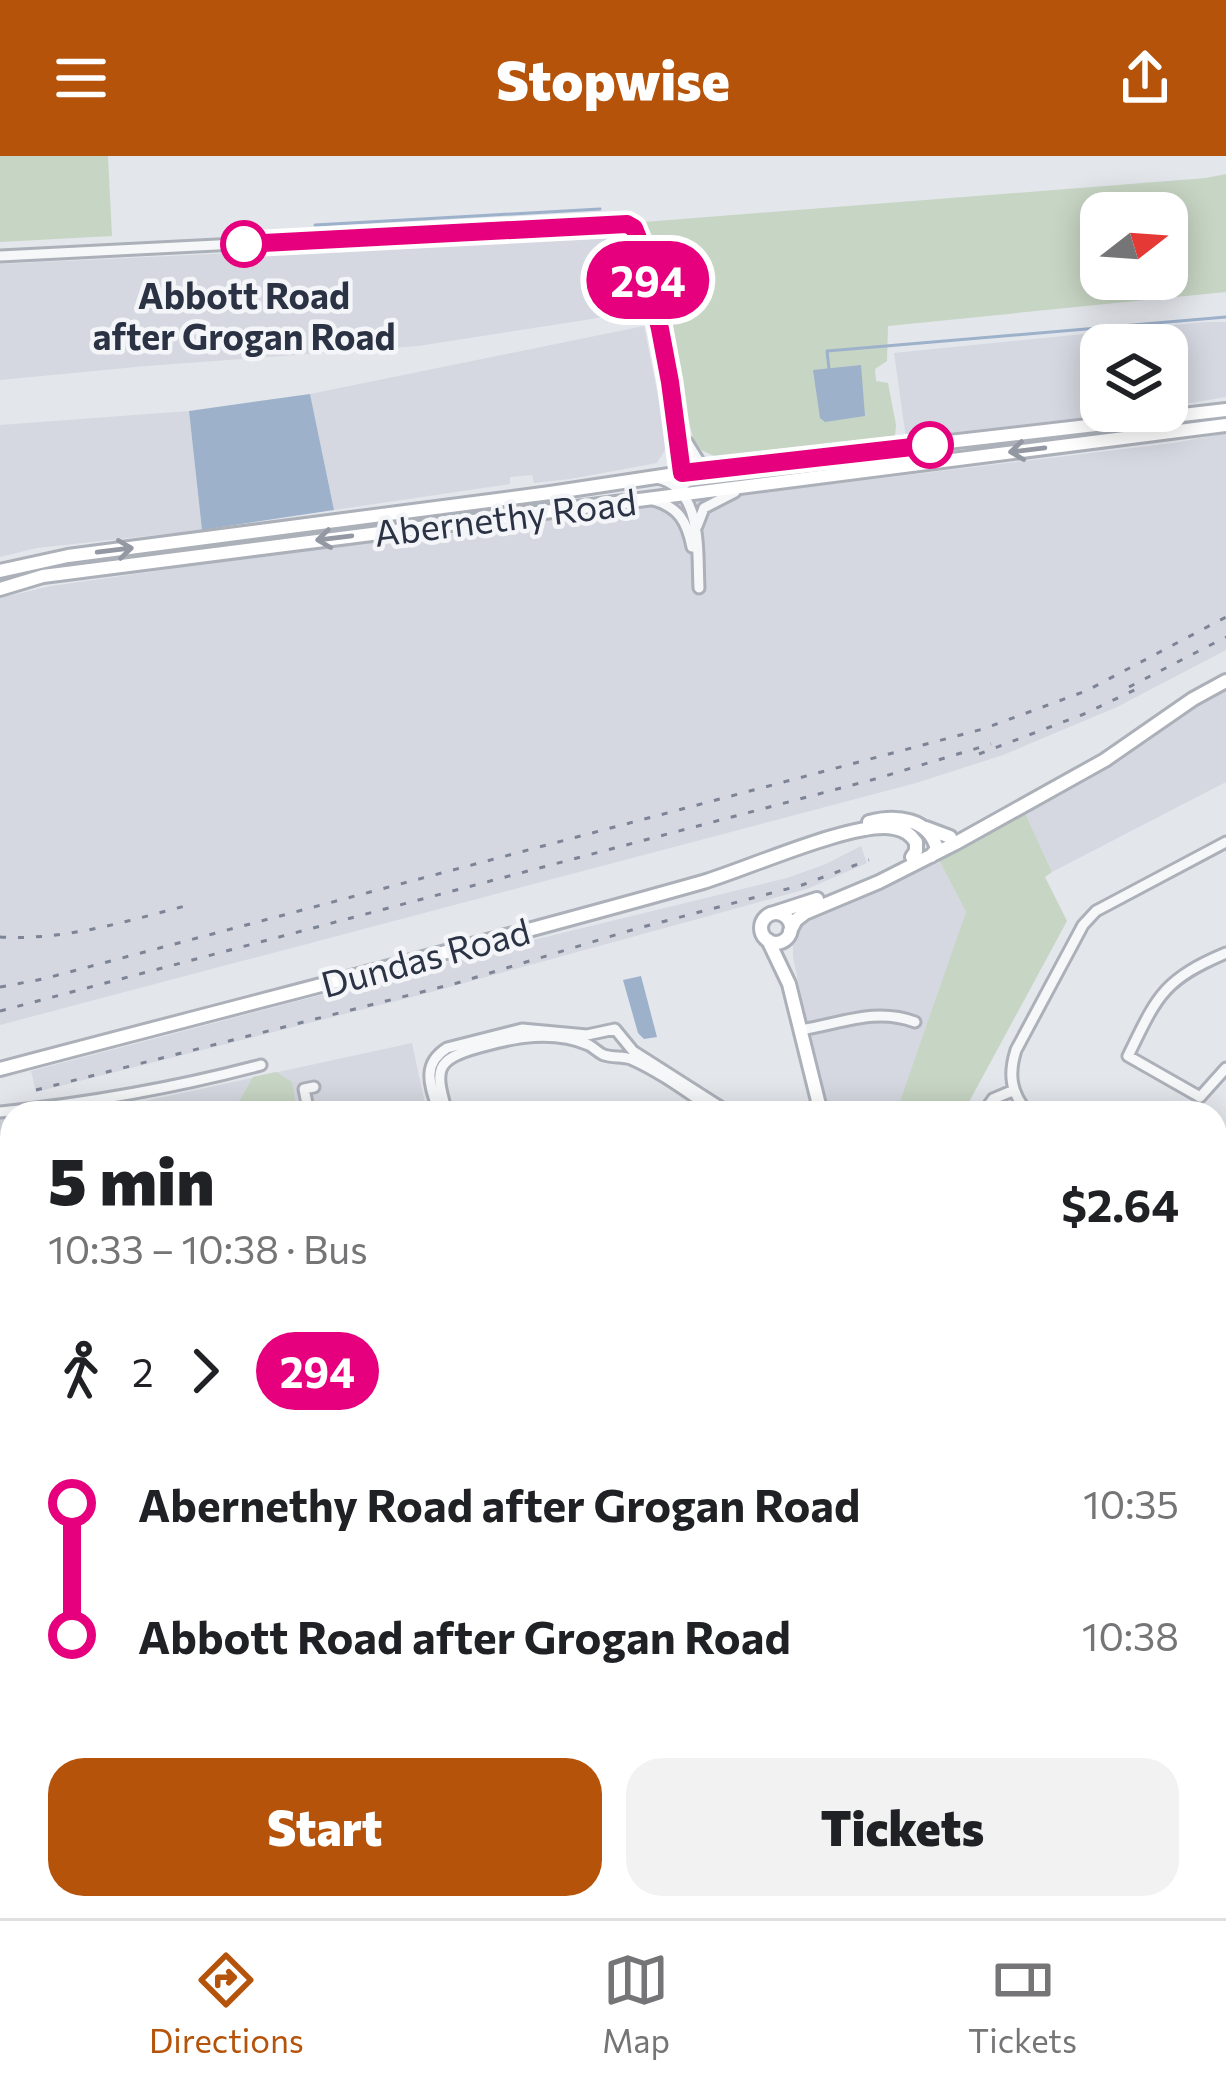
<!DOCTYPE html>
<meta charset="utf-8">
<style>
:root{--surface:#fff;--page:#f2f2f2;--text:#202124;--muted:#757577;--line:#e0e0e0;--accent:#b45309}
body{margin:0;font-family:Commissioner,sans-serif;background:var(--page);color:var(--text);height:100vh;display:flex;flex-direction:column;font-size:45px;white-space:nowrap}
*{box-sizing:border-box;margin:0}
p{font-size:39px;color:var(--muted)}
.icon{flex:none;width:66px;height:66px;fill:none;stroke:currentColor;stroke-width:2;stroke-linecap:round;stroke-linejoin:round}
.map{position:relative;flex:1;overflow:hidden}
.side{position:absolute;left:0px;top:945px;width:1227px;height:819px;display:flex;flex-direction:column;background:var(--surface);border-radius:36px 36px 0 0;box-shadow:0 6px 30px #0003}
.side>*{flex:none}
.badge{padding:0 24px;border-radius:39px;font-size:42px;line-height:78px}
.needle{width:78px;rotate:73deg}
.buttons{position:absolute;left:1080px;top:36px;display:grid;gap:24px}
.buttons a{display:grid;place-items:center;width:108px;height:108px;border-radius:24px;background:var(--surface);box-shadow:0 6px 30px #0003;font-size:60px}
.map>.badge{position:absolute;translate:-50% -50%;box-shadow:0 0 0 6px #fff}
.legs{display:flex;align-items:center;gap:18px;height:132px;padding:0 48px;font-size:39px}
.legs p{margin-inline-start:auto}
.head{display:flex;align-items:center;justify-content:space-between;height:204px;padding:0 48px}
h1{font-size:66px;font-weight:800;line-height:90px}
.button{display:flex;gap:24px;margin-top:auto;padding:24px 48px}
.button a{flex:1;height:138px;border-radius:36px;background:var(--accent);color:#fff;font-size:48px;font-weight:800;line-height:138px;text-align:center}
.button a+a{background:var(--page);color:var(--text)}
ul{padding:0 48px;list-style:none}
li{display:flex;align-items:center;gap:42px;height:132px;font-size:45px}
li i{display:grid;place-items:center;width:18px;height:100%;margin:0 15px;background:currentColor}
li i::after{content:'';width:30px;height:30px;margin:-15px;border:9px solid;border-radius:50%;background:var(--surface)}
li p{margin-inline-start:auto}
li:first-child i{background:linear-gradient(#0000 50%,currentColor 0)}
li:last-child i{background:linear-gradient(currentColor 50%,#0000 0)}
header{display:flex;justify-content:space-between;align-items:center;height:156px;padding:0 48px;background:var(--accent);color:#fff;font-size:54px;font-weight:800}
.dock{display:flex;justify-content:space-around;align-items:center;height:168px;border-top:3px solid var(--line);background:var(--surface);font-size:33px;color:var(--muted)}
.dock a{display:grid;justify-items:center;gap:6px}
.dock .selected{color:var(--accent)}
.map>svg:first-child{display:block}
.built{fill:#d5d8e0}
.green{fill:#c7d5c4;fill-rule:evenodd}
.water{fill:#9db1cb}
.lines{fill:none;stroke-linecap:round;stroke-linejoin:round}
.stream{stroke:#9db1cb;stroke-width:3}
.street-casing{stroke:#acb0b9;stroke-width:15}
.secondary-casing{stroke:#acb0b9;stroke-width:18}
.street{stroke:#f6f7f9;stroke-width:9}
.secondary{stroke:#fff;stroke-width:12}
.rail{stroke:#7c8495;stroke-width:3;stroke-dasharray:6 12;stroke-linecap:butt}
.oneway{stroke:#9498a2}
.line-1-casing{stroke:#fff;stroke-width:27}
.line-1{stroke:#e6007e;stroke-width:18}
.stop-1-dot{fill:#fff;stroke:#e6007e;stroke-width:6}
.labels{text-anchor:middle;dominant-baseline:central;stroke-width:9;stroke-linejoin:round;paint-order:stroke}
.stop-label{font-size:36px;font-weight:bold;fill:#2a3244;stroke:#f3f5f8}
.street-label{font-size:36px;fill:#2a3244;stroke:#f3f5f8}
</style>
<header><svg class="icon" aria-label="menu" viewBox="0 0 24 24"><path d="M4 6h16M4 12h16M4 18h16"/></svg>Stopwise<svg class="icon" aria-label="share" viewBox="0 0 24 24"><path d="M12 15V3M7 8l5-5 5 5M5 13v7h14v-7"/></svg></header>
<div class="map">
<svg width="1226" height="1762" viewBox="0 0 1226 1762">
<rect width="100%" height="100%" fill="#e3e6eb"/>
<!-- built -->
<path class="built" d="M614,79L617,159L418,190L146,210L0,224V108Z
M1204,166H1226V241L1167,251V189H1101V255H1138L906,282L894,197Z
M644,170L666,280L665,294L657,307L570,323L534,327L532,319L510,321V328L334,354L310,238Z
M189,255L202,374L37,392L0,401V269Z
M1226,277V494L1117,551L1003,599L916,627L0,869V442L51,430L178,412L657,349L1175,287Z
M1226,534V626L1052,716L1025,657L1128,599L1185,555L1218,535Z
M861,690L867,707L807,733L428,837L36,936L31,915L497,793L787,722L826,708Z
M937,700L966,756L899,952L896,957H826L793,801V781L806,766Z
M412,887L427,957H48L136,947Z
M12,961V1267L0,1260V962Z"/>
<!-- green -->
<path class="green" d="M0,0H108L112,80L0,86Z
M1226,18V136L888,170L887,205L875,213L876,225L888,227L896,269L895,280L888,284L723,304L701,294L693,282L664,163L644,66L1206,22ZM1101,57H1167V123H1101Z
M1025,657L1052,716L1045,721L1067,765L963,957H896L966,756L937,700Z
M276,916L292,926L297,957H249L236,951L253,921Z"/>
<!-- water -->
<path class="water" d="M861,209L865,260L825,266L820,262L813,214Z
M310,238L334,354L202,374L189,255Z
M641,820L657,881L644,883L638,877L623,824Z"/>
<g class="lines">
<!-- stream -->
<path class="stream" d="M315,69L600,53
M829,213L827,195L1226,161"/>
<!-- street casing -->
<g class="street-casing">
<path id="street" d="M0,100L627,68L634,72L641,87L680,264L689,316L685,328L676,336
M675,268L683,323
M687,286L700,307L712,312
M657,322C703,332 697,395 699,432
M653,344C679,351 687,366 692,391
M697,370L704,352L735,336
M1226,797C1162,824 1157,841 1128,900L1200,941L1226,912
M800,874C840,868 875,851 915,866
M0,956C89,947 174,932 261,909
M309,957L304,933L314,931
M439,957C431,931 420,909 447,892L522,873L587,879L615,873L633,895L730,957
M447,957C435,914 433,904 480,891C515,881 553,874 589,889C594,892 599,897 604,899C613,902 622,900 631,903C661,916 691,939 718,957
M983,957L993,943L1012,935
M1028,957C1011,937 1008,919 1016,894L1083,769L1096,755L1226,686
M1215,1061L1226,1051
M1215,1096L1226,1120
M0,1103L12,1110
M1215,1158L1226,1155
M1215,1313L1226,1309
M1215,1375L1226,1407
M1215,1491L1226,1485
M89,1752L108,1762
M1194,1752L1198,1762
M52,1762L57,1752
M850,1762L855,1752"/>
</g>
<!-- secondary casing -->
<g class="secondary-casing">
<path id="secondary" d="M0,415L68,400L550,337L689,316L1226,254
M0,433L43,420L1226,269
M869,666C896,659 929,662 937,693L931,700
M926,672L950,681
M774,757L817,743
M761 772a15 15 0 1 1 30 0a15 15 0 1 1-30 0Z
M790,775L796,764L805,757L879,726L956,687L1105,604L1193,543L1226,525
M768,784L789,828L821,957
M0,913C234,851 470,792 703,726C747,713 855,664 894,672C905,674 910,678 916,686V695L912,701
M0,1250L12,1257
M935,1752L948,1762
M1090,1752L1093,1762"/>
</g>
<!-- street -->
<use href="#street" class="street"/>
<!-- secondary -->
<use href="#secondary" class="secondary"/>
<!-- rail -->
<path class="rail" d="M1129,531L1226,481
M979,598L1084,558L1145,529
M0,781C66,785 130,764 193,748
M0,831L43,823L983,573L1086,535L1226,461
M0,855L875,623L991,588
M36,934L457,827L635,773L802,729L869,704"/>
</g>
<!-- one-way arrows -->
<defs><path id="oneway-shaft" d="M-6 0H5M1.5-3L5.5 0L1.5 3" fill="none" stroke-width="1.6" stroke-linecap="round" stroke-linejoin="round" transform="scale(3)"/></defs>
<g class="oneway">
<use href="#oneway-shaft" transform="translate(1027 294) rotate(173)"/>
<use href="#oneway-shaft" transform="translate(334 382) rotate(173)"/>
<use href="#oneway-shaft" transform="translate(115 394) rotate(-7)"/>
</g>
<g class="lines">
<!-- line-1 casing -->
<g class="line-1-casing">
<path id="line-1" d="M244,88L627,68L634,72L640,87L660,173L670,226L682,317L930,289"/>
</g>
<!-- line-1 -->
<use href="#line-1" class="line-1"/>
</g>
<!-- markers -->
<g class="stop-1-dot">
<circle cx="244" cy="88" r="21"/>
<circle cx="930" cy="289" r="21"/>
</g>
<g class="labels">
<!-- stop labels -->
<g class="stop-label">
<text x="244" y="138">Abbott Road<tspan x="244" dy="41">after Grogan Road</tspan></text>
</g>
<!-- street labels -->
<g class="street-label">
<text transform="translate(505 360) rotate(-7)">Abernethy Road</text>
<text transform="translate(425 800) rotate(-15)">Dundas Road</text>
</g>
</g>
</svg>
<div class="buttons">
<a><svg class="needle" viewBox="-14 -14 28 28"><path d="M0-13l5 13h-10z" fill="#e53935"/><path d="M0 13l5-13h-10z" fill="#757577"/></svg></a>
<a><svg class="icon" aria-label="layers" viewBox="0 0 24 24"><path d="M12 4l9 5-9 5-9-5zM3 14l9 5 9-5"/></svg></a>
</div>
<b class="badge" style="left:648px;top:124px;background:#e6007e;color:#fff">294</b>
<section class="side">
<div class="head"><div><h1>5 min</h1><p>10:33 – 10:38 · Bus</p></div><b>$2.64</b></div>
<div class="legs"><svg class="icon" aria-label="walk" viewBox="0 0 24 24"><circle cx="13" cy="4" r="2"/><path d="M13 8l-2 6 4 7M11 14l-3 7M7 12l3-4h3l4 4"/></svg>2<svg class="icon" aria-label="forward" viewBox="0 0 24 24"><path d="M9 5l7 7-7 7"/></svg><b class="badge" style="background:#e6007e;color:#fff">294</b></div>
<ul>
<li><i style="color:#e6007e"></i><b>Abernethy Road after Grogan Road</b><p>10:35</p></li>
<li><i style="color:#e6007e"></i><b>Abbott Road after Grogan Road</b><p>10:38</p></li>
</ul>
<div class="button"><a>Start</a><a>Tickets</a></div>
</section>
</div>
<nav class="dock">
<a class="selected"><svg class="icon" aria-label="directions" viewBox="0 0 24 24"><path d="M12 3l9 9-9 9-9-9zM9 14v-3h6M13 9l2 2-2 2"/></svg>Directions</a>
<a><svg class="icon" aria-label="map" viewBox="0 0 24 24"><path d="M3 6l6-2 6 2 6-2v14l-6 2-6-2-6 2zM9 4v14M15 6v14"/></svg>Map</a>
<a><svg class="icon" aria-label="tickets" viewBox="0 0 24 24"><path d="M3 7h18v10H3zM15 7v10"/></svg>Tickets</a>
</nav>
